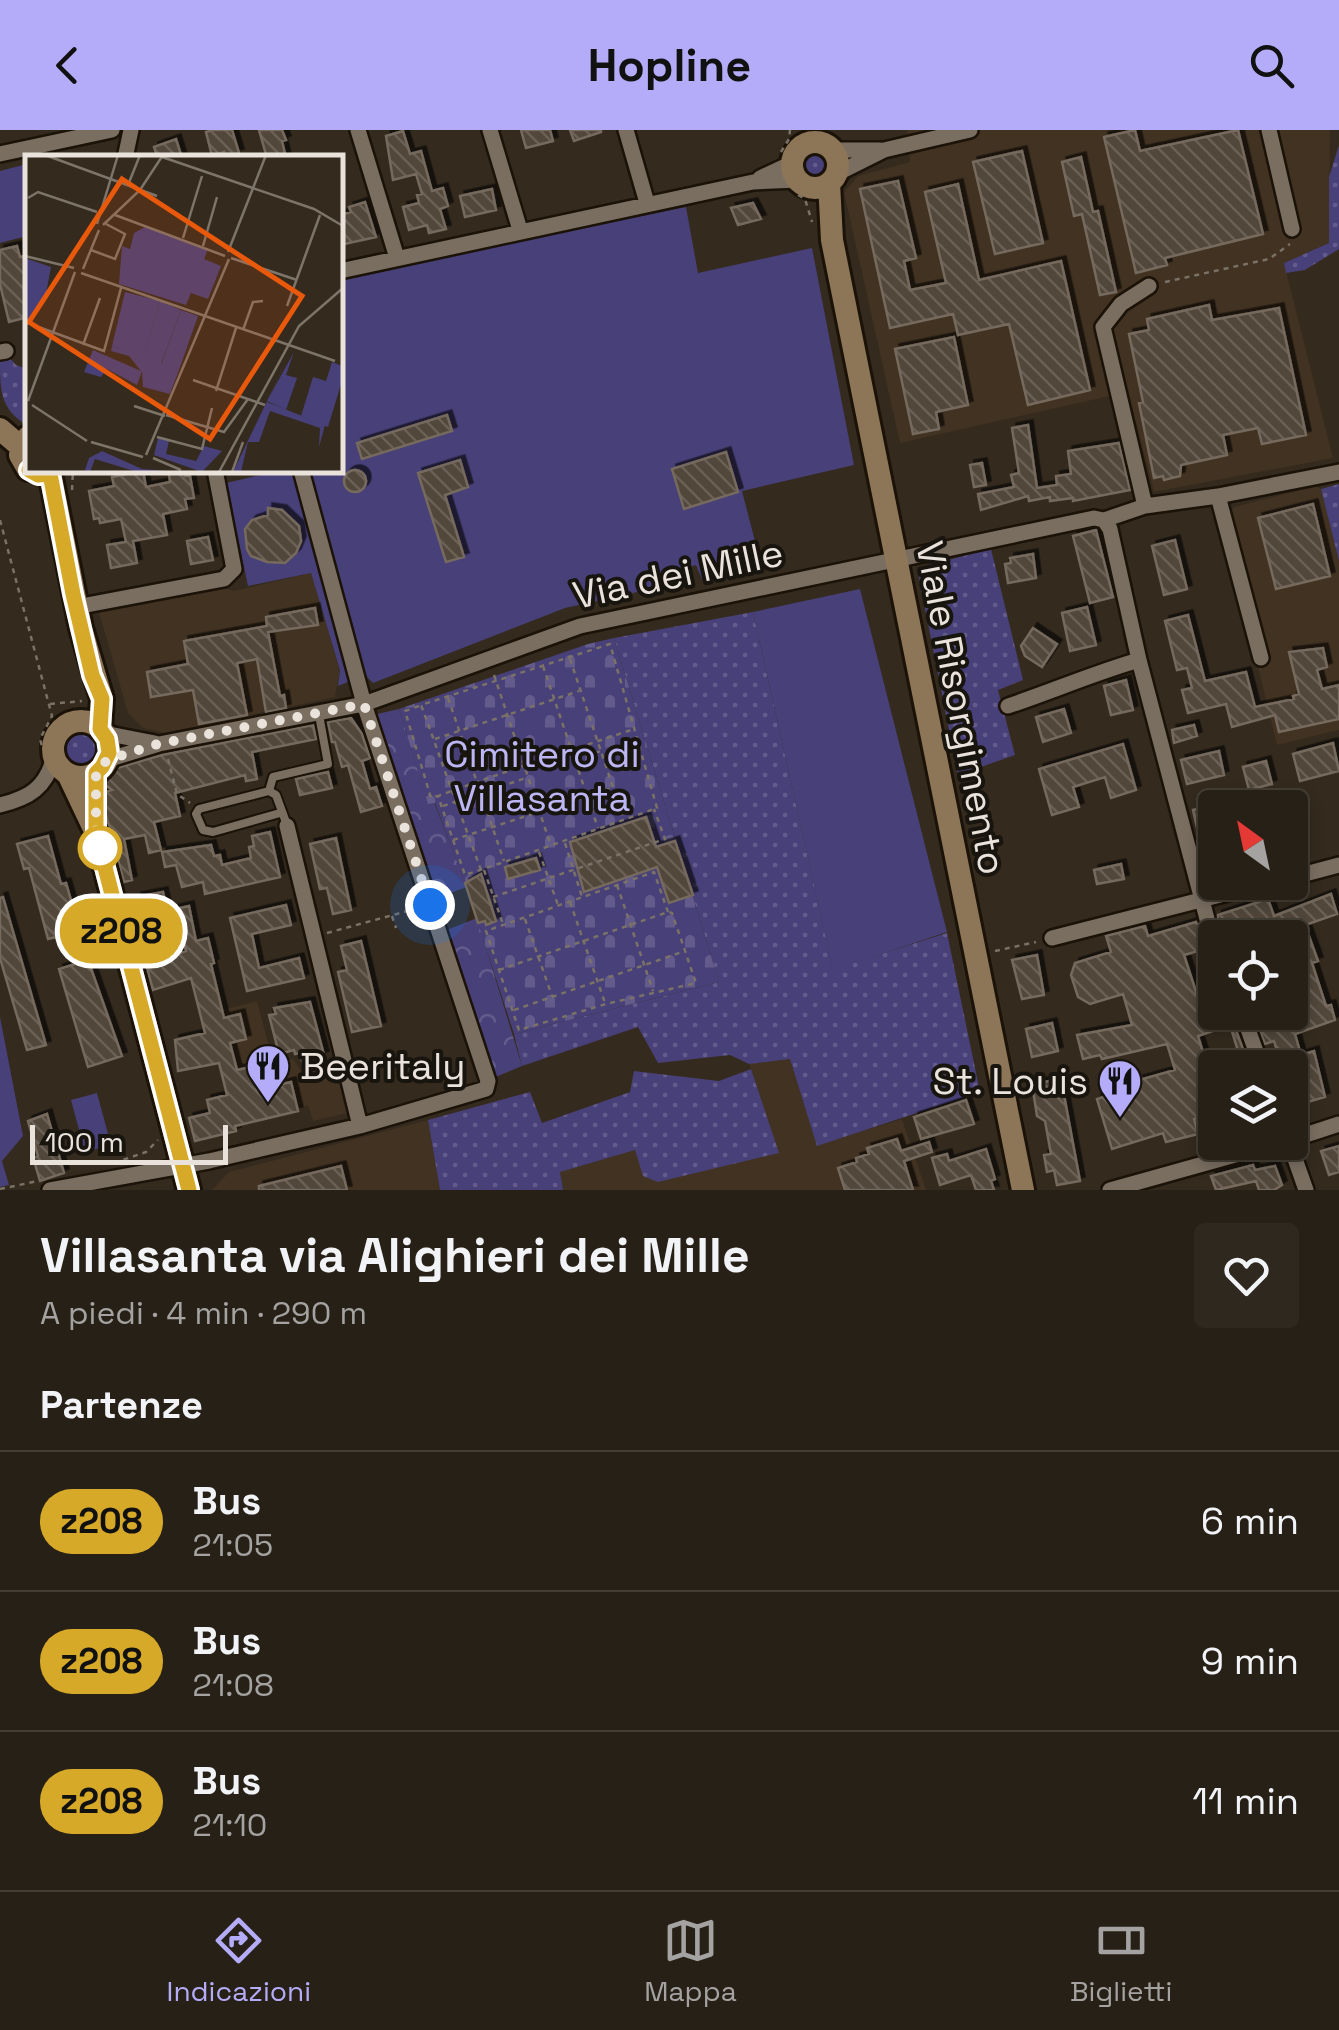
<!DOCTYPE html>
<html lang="it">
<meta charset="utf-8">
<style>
:root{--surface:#272016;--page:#2f281f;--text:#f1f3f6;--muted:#a4a3a1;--line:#433e35;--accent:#b4acf9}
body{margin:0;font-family:"Space Grotesk",sans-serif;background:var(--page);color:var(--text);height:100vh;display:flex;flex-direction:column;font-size:38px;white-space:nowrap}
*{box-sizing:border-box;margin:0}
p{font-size:32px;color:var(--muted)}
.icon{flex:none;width:55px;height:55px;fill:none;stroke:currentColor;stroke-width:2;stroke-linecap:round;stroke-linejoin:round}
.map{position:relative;height:1060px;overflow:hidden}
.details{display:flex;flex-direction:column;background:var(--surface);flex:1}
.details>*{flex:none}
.badge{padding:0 20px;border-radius:32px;font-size:35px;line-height:65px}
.needle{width:65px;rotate:327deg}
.tools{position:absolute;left:1198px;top:660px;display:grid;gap:20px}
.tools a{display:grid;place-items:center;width:110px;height:110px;border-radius:10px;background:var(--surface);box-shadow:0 5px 15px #0003,0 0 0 2px var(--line);font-size:50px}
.scale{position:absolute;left:30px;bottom:25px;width:198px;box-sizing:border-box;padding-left:10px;border:5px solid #eae3dc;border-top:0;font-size:28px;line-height:35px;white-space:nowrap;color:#eae3dc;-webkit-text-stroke:8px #18140e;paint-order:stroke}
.you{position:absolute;width:50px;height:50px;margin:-25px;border:8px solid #fff;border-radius:50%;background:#1a73e8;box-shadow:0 0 0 15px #1a73e833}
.map>.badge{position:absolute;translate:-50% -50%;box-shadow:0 0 0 5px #fff}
h2{padding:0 40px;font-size:38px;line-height:90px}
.round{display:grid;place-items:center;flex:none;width:105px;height:105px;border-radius:10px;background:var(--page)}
.head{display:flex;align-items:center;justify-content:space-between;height:170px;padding:0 40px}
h1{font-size:48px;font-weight:800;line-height:75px}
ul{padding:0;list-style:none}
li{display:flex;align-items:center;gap:30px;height:140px;padding:0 40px;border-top:2px solid var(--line)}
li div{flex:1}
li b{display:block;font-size:38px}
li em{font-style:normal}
li .badge{min-width:110px;font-weight:700;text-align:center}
header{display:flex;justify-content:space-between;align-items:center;height:130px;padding:0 40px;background:var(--accent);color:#111;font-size:45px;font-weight:800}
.tabs{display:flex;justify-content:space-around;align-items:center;height:140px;border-top:2px solid var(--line);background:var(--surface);font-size:28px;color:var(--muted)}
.tabs a{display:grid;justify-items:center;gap:5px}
.tabs .active{color:var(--accent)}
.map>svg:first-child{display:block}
.built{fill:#413221}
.grass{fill:url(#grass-dots)}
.forest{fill:url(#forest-crowns)}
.cemetery{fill:url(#cemetery-stones)}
.green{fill:#484078}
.building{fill:url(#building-back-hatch);stroke:#756a5d;stroke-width:2.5;filter:url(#shadow)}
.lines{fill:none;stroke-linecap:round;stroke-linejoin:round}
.street-tunnel{stroke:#4f463a;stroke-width:15;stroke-dasharray:15 8;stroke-linecap:butt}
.lane-casing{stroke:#1b1208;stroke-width:12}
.street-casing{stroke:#1b1208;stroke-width:20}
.secondary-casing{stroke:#1b1208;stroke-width:28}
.path{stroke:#7a7167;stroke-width:2.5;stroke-dasharray:5 5;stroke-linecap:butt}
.lane{stroke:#7a6e61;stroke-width:8}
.street{stroke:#7a6e61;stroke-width:15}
.secondary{stroke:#8d7557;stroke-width:22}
.line-casing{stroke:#fff;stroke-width:22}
.line{stroke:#d7a928;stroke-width:15}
.walk{stroke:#eae3dc;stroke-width:10;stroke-dasharray:0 18}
.stop-dot{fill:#fff;stroke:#d7a928;stroke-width:5}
.labels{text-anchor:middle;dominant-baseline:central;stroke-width:8;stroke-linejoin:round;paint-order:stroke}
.street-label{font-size:38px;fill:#eae3dc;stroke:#18140e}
.park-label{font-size:38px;fill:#bcb7f4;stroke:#18140e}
.poi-label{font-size:38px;fill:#eae3dc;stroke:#18140e;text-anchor:start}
.inset-road{fill:none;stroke:#7d746a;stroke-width:2.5}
.view{fill:#e8590c;fill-opacity:0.15;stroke:#e8590c;stroke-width:5}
.inset-edge{fill:none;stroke:#eae3dc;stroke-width:5}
</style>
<header><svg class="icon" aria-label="back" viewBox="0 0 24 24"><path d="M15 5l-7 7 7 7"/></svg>Hopline<svg class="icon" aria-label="search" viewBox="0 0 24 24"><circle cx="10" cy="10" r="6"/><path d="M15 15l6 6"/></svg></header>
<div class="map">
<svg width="1339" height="1060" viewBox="0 0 1339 1060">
<defs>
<pattern id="grass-dots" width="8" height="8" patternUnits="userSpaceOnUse" patternTransform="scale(2.5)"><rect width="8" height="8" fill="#484078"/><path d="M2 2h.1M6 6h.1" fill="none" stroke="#635b8b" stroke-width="1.8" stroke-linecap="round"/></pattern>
<pattern id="forest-crowns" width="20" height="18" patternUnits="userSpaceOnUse" patternTransform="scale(2.5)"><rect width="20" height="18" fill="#484078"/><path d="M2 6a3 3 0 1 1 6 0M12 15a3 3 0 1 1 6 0" fill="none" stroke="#635b8b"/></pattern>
<pattern id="cemetery-stones" width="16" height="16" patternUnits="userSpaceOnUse" patternTransform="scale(2.5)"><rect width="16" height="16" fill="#484078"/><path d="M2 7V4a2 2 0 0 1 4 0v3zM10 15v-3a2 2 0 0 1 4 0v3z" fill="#635b8b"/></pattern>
<pattern id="building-back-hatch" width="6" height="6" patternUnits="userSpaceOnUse" patternTransform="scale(2.5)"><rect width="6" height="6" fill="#51463a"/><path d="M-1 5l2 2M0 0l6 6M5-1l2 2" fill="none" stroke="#6a6156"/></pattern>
<filter id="shadow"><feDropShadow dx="4.5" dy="-4.5" stdDeviation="0" flood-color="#0009"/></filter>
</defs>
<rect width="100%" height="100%" fill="#342a1e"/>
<!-- built -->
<path class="built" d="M907,0H1330L1329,113L1284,133L1333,328L1154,362L1128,262L900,313L844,62L858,46L910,32Z
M1316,356L1321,359L1339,431V600L1277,615L1257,533L1271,528L1230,383L1234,377Z
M311,443L340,540L335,567L165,603L143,598L128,583L99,482L222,457L233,461Z
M257,871L273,931L293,929L302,942L336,934L348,983L313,991L308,975L298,981L235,997L207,884Z
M790,929L817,1015L902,989L926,1060H563L559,1042L635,1020L778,1022L749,934Z
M428,990L440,1060H212L229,1042Z"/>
<!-- grass -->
<path class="grass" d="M1339,15V119L1305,140L1286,143L1284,133L1329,113V47Z
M802 35a15 15 0 1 1 30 0a15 15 0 1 1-30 0Z
M8,226L16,235L27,239V295C0,279 0,261 0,229Z
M1339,354V431L1321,359Z
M991,419L1023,550L998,560L1015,625L958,645L917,438Z
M753,482L833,839L947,803L980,962L817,1016L790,929L749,934L730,925L658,933L638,897L522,936L514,904L719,852L614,508Z
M62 619a17 17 0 1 1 34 0a17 17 0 1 1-34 0Z
M751,939L779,1023L658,1052L643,1046L635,1020L560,1042L563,1060H440L428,990L530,962L542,993L630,962L634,941L719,951Z"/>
<!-- forest -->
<path class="forest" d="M399,579L428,673L434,672L467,757L436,768L373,585Z
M477,788L522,936L493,948L447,800Z"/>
<!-- cemetery -->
<path class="cemetery" d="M614,508L719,852L514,904L465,753L435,673L428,674L399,579L588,514Z"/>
<!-- green -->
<path class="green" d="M27,34V106L0,113V41Z
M686,77L698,143L812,118L854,335L742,361L763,442L704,454L696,435L660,445L651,459L565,478L373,553L365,545L338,556L340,540L311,443L248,456L226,353L281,340H340V148Z
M860,459L947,802L833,840L753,482Z
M0,887L23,1006L2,1031L9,1055L0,1057Z
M97,963L111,1015L85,1022L71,970Z"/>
<!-- building -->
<path class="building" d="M212,0H232L239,23L225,27L224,22L212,26L206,2Z
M259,0H282L286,10L282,11L286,28H267Z
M521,0H550L553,11L526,18Z
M570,0H601V2L574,11Z
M1135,0L1140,21L1238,0L1263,104L1165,128L1167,135L1136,143L1104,7Z
M403,1L410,24L421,21L432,61L443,58L448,76L440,79L446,99L429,103L427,95L409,100L403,77L419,73L417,65L422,64L416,44L393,50L386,6Z
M176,9L182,28H158L154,17Z
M1022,21L1043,113L995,124L973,32Z
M1081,27L1093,82L1098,81L1116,162L1100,165L1082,84L1074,86L1062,32Z
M898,51L916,128L904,131L910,160L946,153L925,62L958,54L979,150L1061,131L1090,260L1028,275L1009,194L958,205L953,184L890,198L860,59Z
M492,59L496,80L465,87L460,66Z
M365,72L376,107L340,115V85L351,82L349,77Z
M753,73L761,89L738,95L731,78Z
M17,116L20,127L28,125V187L9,192L0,154V120Z
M1209,175L1212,190L1279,178L1306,305L1262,314L1258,298L1223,305L1227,325L1181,335L1180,346L1164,350L1163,346L1154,348L1139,273L1143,272L1129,204L1149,200L1147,189Z
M954,207L968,275L936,282L939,299L913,304L895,219Z
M447,285L452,301L362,329L357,313Z
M1028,295L1037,358L1057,355L1056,346L1071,344L1068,321L1119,313L1130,360L1073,371V368L1050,371V367L1029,371L1028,366L981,380L978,364L1014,357L1011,345L1019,343L1012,298Z
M726,322L738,362L684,379L672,339Z
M460,330L468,357L445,365L464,427L446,432L418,343Z
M982,333L986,355L974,357L970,335Z
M344 351a11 11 0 1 1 22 0a11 11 0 1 1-22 0Z
M184,340L185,346H190L194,368L185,369L187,379L163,384L167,405L133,411L137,433L111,438L107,415L126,412L121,389L100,393L99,388L94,389L89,361L114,356L112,347L143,341L146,357L170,352L169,343Z
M1313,374L1330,446L1276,459L1258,388Z
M268,378L282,380L299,396L301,411L296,423L285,433L267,432L251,426L247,419L245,399L252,390L268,385Z
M1096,400L1113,467L1090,473L1073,406Z
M208,407L213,430L191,434L187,411Z
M1175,410L1187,459L1164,465L1152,416Z
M1033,424L1036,448L1008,453L1005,434L1011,433L1010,428Z
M1087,477L1096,515L1070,521L1062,483Z
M315,478L318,495L268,502L280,566L284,565L286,578L266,582L257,529L237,533L247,585L199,594L193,560L151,567L147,542L188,534L184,511L267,496L266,487Z
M1188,485L1205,551L1246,542L1255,577L1294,569L1293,566L1299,564L1289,522L1323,518L1327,537L1317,540L1322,559L1339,555V589L1279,602L1275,585L1232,597L1226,574L1188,583L1182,560L1192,558L1187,538L1177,540L1165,491Z
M1033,498L1057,514L1042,537L1025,526L1021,516Z
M1126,550L1133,580L1111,585L1104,556Z
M1064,579L1071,603L1043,612L1036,587Z
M351,588L362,604L370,628L362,631L370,659L376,657L382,676L361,682L348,635L342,637L335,612H332L328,592Z
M313,595L316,609L252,622L257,649L246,651L245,645L175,663L180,686L154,692L161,720L149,723L145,705L124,709L132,750L124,752L100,663L112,660L99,650L107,641L162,625Z
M1194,595L1197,606L1174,613L1172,600Z
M1333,613L1339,641L1300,651L1293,624Z
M1123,614L1136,660L1111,668L1105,647L1073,657L1079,677L1052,685L1039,639Z
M1219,621L1224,645L1187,654L1181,630Z
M1266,631L1272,654L1249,660L1243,637Z
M328,642L332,658L300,665L296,649Z
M1210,676L1215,695V718L1211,719L1215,755L1210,756L1193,680Z
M646,687L656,717L675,711L693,765L669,773L657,737L584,762L570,712Z
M270,702L280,747L205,764L203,752L182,757L176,735L165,737L162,722L211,715L214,726L220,725L222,735L251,728L249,717L254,716L252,706Z
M48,706L61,754L66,753L73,777L78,775L84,800L48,809L29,738L24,739L17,714Z
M336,708L351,780L333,784L327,758L320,759L310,714Z
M536,728L540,740L508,749L505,737Z
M1121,734L1124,749L1097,754L1094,740Z
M481,744L496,791L486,795L485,791L478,793L465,753Z
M163,762L169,788L142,794L137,767Z
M1331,764L1337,784L1305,795L1318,831L1312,833L1326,876L1331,875L1335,890L1295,904L1301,925L1314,921L1325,967L1298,975L1290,938H1282L1274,911L1265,914L1252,882H1290V808H1265L1260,792L1231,801L1232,804L1215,808V816L1184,825L1201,877L1215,873V882H1238L1234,894L1243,919L1238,921L1230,895L1198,906L1215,961V982L1194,989L1198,1004L1166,1012L1163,1003L1112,1019L1097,969L1141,955L1139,950L1175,940L1167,914L1102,929L1100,925L1083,929L1077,905L1132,895L1123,864L1090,874L1078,867L1071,845L1075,833L1111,822L1106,806L1145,796L1148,806L1196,792L1200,798L1209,800L1216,796L1218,785L1268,769L1274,786Z
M3,767L46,915L27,920L0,828V768Z
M286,775L291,795L252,804L259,838L299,828L304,848L247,861L230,788Z
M189,776L196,811L208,808L214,833L211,834L224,888L240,884L246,909L230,913L237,940L251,937L257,960L291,952L298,981L235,996L236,1001L195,1011L189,988L210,983L207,970L227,965L219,933L178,941L175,910L205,903L191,848L153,860L146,834L186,821L180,796L171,797L167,781Z
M361,811L381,896L352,902L338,842L347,840L341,816Z
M1037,825L1044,865L1022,869L1012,830Z
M88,830L122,926L88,937L59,839Z
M310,872L324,925L302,931L299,923L295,924L294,920L279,924L269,885L276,884L274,878Z
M1052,893L1058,921L1032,927L1026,899Z
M1061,949L1080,1051L1057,1055L1054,1040L1047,1042L1044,1025L1051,1024L1045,991L1037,986L1032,954Z
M966,970L974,994L921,1009L914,987Z
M47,984L64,1043L40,1051L33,1027L38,1026L28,991Z
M897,1009L901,1021L929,1012L932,1022L904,1031L913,1060H845L838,1038L857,1032L856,1028L869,1024L867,1018Z
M1339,1016V1042L1329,1045L1321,1021Z
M986,1019L995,1049L991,1051L994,1060H976L971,1045L940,1055L932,1028L947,1024L949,1031Z
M1253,1035L1255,1040L1275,1036L1282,1055L1274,1060H1259L1256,1051L1216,1060L1211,1046Z
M341,1036L347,1060H259V1056Z"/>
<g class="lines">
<!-- street-tunnel -->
<path class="street-tunnel" d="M1207,789L1215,810"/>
<!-- lane casing -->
<g class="lane-casing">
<path id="lane" d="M269,661L273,647L328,634L319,585
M280,683L213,702L203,700L196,684L199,679L269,661L276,665L287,695"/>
</g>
<!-- street casing -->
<g class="street-casing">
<path id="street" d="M358,0L397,128
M490,0L520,100
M626,0L647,73
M1269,0L1292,99
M832,20H880
M0,24L112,0
M125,28L131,0
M836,44L884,20L970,0
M760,48L792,33
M340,141L753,52L798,50
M0,222L6,221
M1218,366L1261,528
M1145,376L1103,197L1121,174L1149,156
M1104,390L1110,399L1139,530L1207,789
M76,477L224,449L234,439L215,340
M1008,576C1053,561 1094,543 1139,530
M104,603L155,613
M107,630L159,614L364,574L580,496L1094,388L1104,390L1145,376L1218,366L1339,342
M0,675C29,668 46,658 54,627
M287,696L360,996
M1290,748L1339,735
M1052,808L1271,752
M1245,891L1262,938
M1290,1010L1339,994
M1289,1012L1306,1060
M50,1060L209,1031L360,996L486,959L488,951L364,574L301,340
M1110,1060L1282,1012"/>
</g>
<!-- secondary casing -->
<g class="secondary-casing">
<path id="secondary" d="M792 35a23 23 0 1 1 46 0a23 23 0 1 1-46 0Z
M829,53L832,110L1023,1060
M0,299L21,317
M28,307L20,325L28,339
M50,343L81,498L102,569L100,599
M53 619a28 28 0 1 1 56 0a28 28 0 1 1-56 0Z
M68,644L96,703L189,1060"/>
</g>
<!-- path -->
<path class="path" d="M781,22L789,9L790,0
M798,65L805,69L812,92
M1165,152L1269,129L1290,114
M72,360L73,340
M0,390L52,586L40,609L42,616
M570,529L624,690
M543,536L598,698
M494,545L551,716
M448,568L504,731
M50,574L82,571
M419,576L405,581L431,668L437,666
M435,609L579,561
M168,629L177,664L190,673
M576,629L601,621
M443,676L526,648
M453,710L612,658
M565,713L582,767
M539,722L558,775
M481,740L456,672C444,639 433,607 421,575L610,514L657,678L504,732L465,745L438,666C503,642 569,621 634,599
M484,740L503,794
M617,755L653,861
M493,767L665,709L654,679
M570,772L605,873
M392,786L396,798
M525,789L552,866
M327,803L415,779
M995,821L1036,812
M499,840L668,782L672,783L696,853L606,874L519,900L486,801L654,742L668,782
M514,880L685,821
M114,1033L146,1022L158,1010
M0,1059L38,1051"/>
<!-- lane -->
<use href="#lane" class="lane"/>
<!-- street -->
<use href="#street" class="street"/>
<!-- secondary -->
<use href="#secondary" class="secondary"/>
</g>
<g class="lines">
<!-- line casing -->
<g class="line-casing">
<path id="line" d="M29,340L38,345L50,344L73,464L92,545L102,569L100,599L107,609L109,623L102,637L96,643V703L189,1060"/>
</g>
<!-- line -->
<use href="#line" class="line"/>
<!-- walk -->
<path class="walk" d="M100,718L96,703V643L107,630L158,614L364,574L430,775"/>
</g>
<!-- icons -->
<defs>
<g id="restaurant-pin" transform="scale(2.25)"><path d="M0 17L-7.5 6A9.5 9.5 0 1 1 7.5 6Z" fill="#b4acf9" stroke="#18140e"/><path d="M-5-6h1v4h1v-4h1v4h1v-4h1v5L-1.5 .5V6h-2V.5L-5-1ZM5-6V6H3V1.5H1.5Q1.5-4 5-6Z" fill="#111"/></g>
</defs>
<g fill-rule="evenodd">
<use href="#restaurant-pin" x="268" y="936"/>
<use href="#restaurant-pin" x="1120" y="951"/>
</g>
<!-- markers -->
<circle class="stop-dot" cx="100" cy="718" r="20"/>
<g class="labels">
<!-- street labels -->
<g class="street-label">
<text transform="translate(678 444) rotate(-12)">Via dei Mille</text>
<text transform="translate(961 578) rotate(79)">Viale Risorgimento</text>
</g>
<!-- park labels -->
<g class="park-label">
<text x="542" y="624">Cimitero di<tspan x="542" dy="44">Villasanta</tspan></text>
</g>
<!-- poi labels -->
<g class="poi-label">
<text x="300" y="936">Beeritaly</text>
<text x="1088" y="951" text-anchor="end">St. Louis</text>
</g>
</g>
<!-- overview -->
<g transform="translate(25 25)">
<rect width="318" height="318" fill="#342a1e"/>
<path d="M135,146L156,155L136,209L154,215L145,239L118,232L117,216L112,230L82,214L76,222L59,217L68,195L116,216L104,201L86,196L87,191L119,201ZM269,197L261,220L272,223L261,255L242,246ZM307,207L317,211V226L303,272L276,261L288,222L301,226ZM133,283L144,286L141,299L171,306L179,291L197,296L177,317L129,300ZM77,296L117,314L154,317H112L70,304L65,317L60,315L64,303Z" fill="#484078"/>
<path d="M266,196L242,247L300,270L294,292L295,273L245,256L234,287H223L216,317H208Z" fill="#484078"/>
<path d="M100,137L135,146L119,202L87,191Z" fill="#484078"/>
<path d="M120,72L183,94L179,104L196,111L183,144L166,138L161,150L94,129L97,91L105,94L109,78ZM0,103L26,112L20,144L6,167L0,165ZM156,155L173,161L154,215L136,210Z" fill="#484078"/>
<path class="inset-road" d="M20,0L132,41M137,2L289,54L318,71M103,30L115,0M3,43L13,37L72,57M90,60L200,101M72,69L93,0M78,70L115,35L138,0M158,83L177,21M178,91L192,42M66,95L90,104L100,79L81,69M203,97L241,0M0,101L49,113M206,103L272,125M58,114L74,75M56,118L310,206M262,151L295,60M0,167L79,196L96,133M218,175L228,147L238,146M58,190L75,143M168,225L240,250M191,236L211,173M3,246L50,117M7,250L62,286M109,251L140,261M141,260L199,277L223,244M132,282L177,294L187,253M66,287L118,302M121,300L204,104M128,303L156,315M194,317L274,171L318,133M207,317L218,287"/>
<path class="view" d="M97,24L277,141L185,284L4,167Z"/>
<rect width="318" height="318" class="inset-edge"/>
</g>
</svg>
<div class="tools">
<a><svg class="needle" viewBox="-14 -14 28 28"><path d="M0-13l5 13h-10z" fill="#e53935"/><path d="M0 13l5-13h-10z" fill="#a4a3a1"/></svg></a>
<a><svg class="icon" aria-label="locate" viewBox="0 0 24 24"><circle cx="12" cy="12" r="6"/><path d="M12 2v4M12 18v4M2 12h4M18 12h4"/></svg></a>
<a><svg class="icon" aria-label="layers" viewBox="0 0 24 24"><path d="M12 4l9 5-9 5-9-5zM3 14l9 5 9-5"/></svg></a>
</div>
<div class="scale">100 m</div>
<div class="you" style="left:430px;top:775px"></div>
<b class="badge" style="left:121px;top:801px;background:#d7a928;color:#111">z208</b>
</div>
<section class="details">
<div class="head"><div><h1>Villasanta via Alighieri dei Mille</h1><p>A piedi · 4 min · 290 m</p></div><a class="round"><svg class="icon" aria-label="heart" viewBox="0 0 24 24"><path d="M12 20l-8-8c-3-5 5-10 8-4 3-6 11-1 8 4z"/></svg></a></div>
<h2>Partenze</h2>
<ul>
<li><span class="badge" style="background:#d7a928;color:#111">z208</span><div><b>Bus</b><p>21:05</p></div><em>6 min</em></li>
<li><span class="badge" style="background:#d7a928;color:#111">z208</span><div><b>Bus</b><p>21:08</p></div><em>9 min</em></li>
<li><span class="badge" style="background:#d7a928;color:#111">z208</span><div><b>Bus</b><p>21:10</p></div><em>11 min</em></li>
</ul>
</section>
<nav class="tabs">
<a class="active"><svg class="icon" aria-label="directions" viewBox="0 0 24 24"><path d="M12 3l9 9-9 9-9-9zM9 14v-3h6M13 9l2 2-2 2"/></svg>Indicazioni</a>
<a><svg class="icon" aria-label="map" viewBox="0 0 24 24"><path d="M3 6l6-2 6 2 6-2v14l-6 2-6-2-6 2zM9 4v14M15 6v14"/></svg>Mappa</a>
<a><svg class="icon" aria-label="tickets" viewBox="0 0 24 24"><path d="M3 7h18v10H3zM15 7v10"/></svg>Biglietti</a>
</nav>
